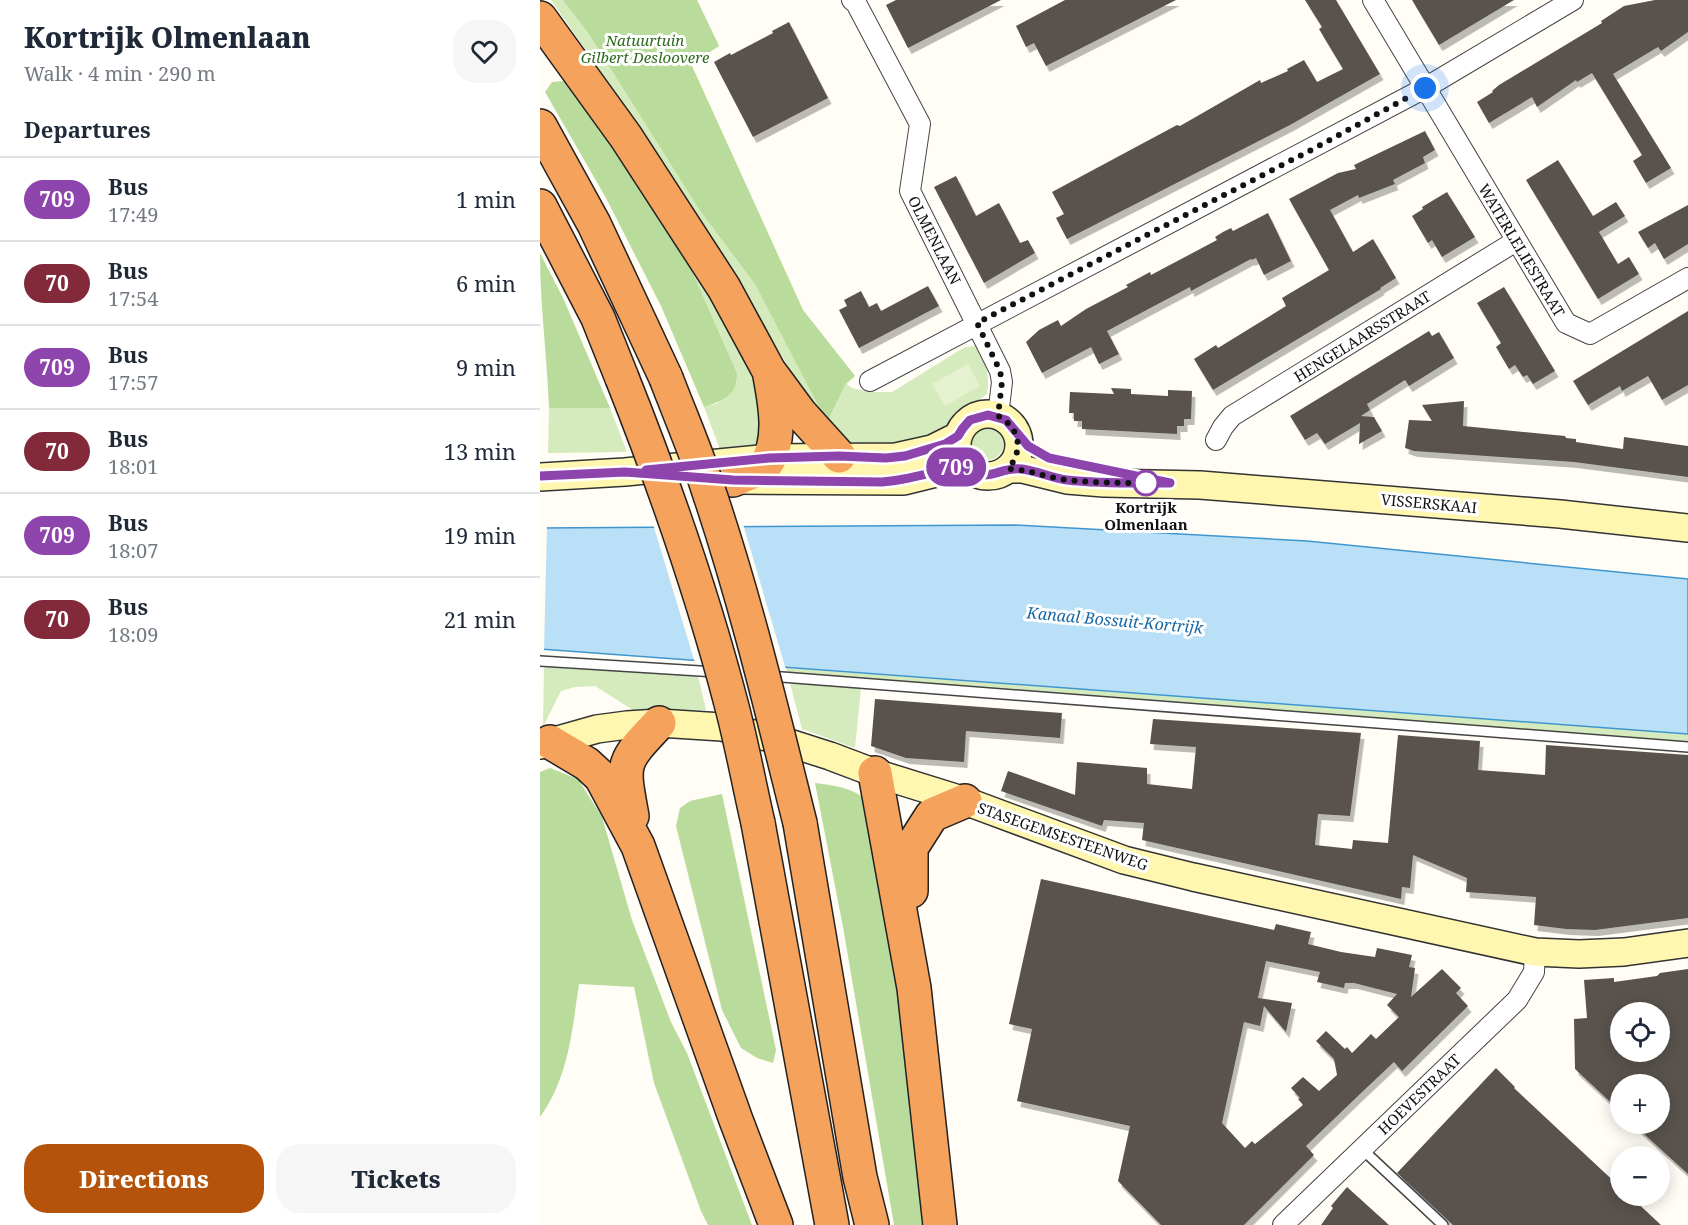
<!DOCTYPE html>
<meta charset="utf-8">
<style>
:root{--surface:#fff;--page:#f6f6f7;--text:#1f2937;--muted:#747a83;--line:#e0e1e3;--accent:#b45309}
body{margin:0;font-family:"Noto Serif",serif;background:var(--page);color:var(--text);height:100vh;display:flex;flex-direction:column;font-size:22px;white-space:nowrap}
*{box-sizing:border-box;margin:0}
p{font-size:20px;color:var(--muted)}
.icon{flex:none;width:33px;height:33px;fill:none;stroke:currentColor;stroke-width:2;stroke-linecap:round;stroke-linejoin:round}
.map{position:relative;flex:1;overflow:hidden}
.panel{display:flex;flex-direction:column;background:var(--surface);width:540px}
.panel>*{flex:none}
.badge{padding:0 12px;border-radius:20px;font-size:21px;line-height:39px}
.tools{position:absolute;left:1070px;top:1002px;display:grid;gap:12px}
.tools a{display:grid;place-items:center;width:60px;height:60px;border-radius:50%;background:var(--surface);box-shadow:0 3px 15px #0003;font-size:30px}
.you{position:absolute;width:30px;height:30px;margin:-15px;border:4px solid #fff;border-radius:50%;background:#1a73e8;box-shadow:0 0 0 9px #1a73e833}
.map>.badge{position:absolute;translate:-50% -50%;box-shadow:0 0 0 3px #fff}
h2{padding:0 24px;font-size:22px;line-height:54px}
.round{display:grid;place-items:center;flex:none;width:63px;height:63px;border-radius:24px;background:var(--page)}
.head{display:flex;align-items:center;justify-content:space-between;height:102px;padding:0 24px}
h1{font-size:28px;font-weight:800;line-height:45px}
.button{display:flex;gap:12px;margin-top:auto;padding:12px 24px}
.button a{flex:1;height:69px;border-radius:24px;background:var(--accent);color:#fff;font-size:24px;font-weight:800;line-height:69px;text-align:center}
.button a+a{background:var(--page);color:var(--text)}
ul{padding:0;list-style:none}
li{display:flex;align-items:center;gap:18px;height:84px;padding:0 24px;border-top:2px solid var(--line)}
li div{flex:1}
li b{display:block;font-size:22px}
li em{font-style:normal}
li .badge{min-width:66px;font-weight:700;text-align:center}
main{display:flex;flex:1;min-height:0}
.map>svg:first-child{display:block}
.green{fill:#d5ebbd}
.forest{fill:#b9dc9c}
.pitch{fill:#e6f2cf}
.water{fill:#b9e0f7;stroke:#3f96cf;stroke-width:1.5}
.pier{fill:#fffdf5}
.building{fill:#5a524d;fill-rule:evenodd;filter:url(#shadow)}
.lines{fill:none;stroke-linecap:round;stroke-linejoin:round}
.lane-casing{stroke:#444;stroke-width:12}
.street-casing{stroke:#444;stroke-width:22}
.secondary-casing{stroke:#333;stroke-width:30}
.highway-casing{stroke:#222;stroke-width:36}
.lane{stroke:#fff;stroke-width:9}
.street{stroke:#fff;stroke-width:20}
.secondary{stroke:#fff6b0;stroke-width:27}
.highway{stroke:#f5a25d;stroke-width:33}
.highway-bridge-casing{stroke:#222;stroke-width:36;stroke-linecap:butt}
.highway-bridge{stroke:#f5a25d;stroke-width:33}
.line-casing{stroke:#fff;stroke-width:14}
.line{stroke:#8e44ad;stroke-width:9}
.walk{stroke:#111;stroke-width:6;stroke-dasharray:0 10.8}
.stop-dot{fill:#fff;stroke:#8e44ad;stroke-width:3}
.labels{text-anchor:middle;dominant-baseline:central;stroke-width:6;stroke-linejoin:round;paint-order:stroke}
.park-label{font-size:15px;font-style:italic;fill:#2f6b1f;stroke:#fff}
.street-label{font-size:15px;fill:#111;stroke:#fff}
.stop-label{font-size:15px;font-weight:bold;fill:#111;stroke:#fff}
.water-label{font-size:16px;font-style:italic;fill:#1768a6;stroke:#fff}
</style>
<main>
<section class="panel">
<div class="head"><div><h1>Kortrijk Olmenlaan</h1><p>Walk · 4 min · 290 m</p></div><a class="round"><svg class="icon" aria-label="heart" viewBox="0 0 24 24"><path d="M12 20l-8-8c-3-5 5-10 8-4 3-6 11-1 8 4z"/></svg></a></div>
<h2>Departures</h2>
<ul>
<li><span class="badge" style="background:#8e44ad;color:#fff">709</span><div><b>Bus</b><p>17:49</p></div><em>1 min</em></li>
<li><span class="badge" style="background:#822a3a;color:#fff">70</span><div><b>Bus</b><p>17:54</p></div><em>6 min</em></li>
<li><span class="badge" style="background:#8e44ad;color:#fff">709</span><div><b>Bus</b><p>17:57</p></div><em>9 min</em></li>
<li><span class="badge" style="background:#822a3a;color:#fff">70</span><div><b>Bus</b><p>18:01</p></div><em>13 min</em></li>
<li><span class="badge" style="background:#8e44ad;color:#fff">709</span><div><b>Bus</b><p>18:07</p></div><em>19 min</em></li>
<li><span class="badge" style="background:#822a3a;color:#fff">70</span><div><b>Bus</b><p>18:09</p></div><em>21 min</em></li>
</ul>
<div class="button"><a>Directions</a><a>Tickets</a></div>
</section>
<div class="map">
<svg width="1148" height="1225" viewBox="0 0 1148 1225">
<defs>
<filter id="shadow"><feDropShadow dx="3.5" dy="6" stdDeviation="0" flood-color="#0004"/></filter>
</defs>
<rect width="100%" height="100%" fill="#fffdf5"/>
<!-- green -->
<path class="green" d="M11,0H157L179,46L151,64L263,310L315,376L307,384L312,388L329,392H352L425,347L437,346C446,365 450,373 447,394L414,419L405,431L379,446L302,444L284,425L126,166Z
M151,269L169,292L226,401L220,444L211,451L181,452L164,407L178,403L197,382V373Z
M9,408H70L87,452L8,453Z
M430 443a17 17 0 1 1 34 0a17 17 0 1 1-34 0Z
M4,666L158,676L166,710H93L55,686L35,687L21,691L3,727Z
M246,668L1148,734V742L322,679L315,748L262,729Z"/>
<!-- forest -->
<path class="forest" d="M23,0H157L179,46L151,64L263,310L315,376L306,383L287,422L215,284L159,209L49,34Z
M22,81L29,82L37,92L151,269L197,373C198,394 183,401 164,407L121,306L66,198L5,92L12,82Z
M0,253L24,300L70,408H9C7,356 0,304 0,253Z
M10,768L38,779L62,817L92,920L131,1022L147,1053L212,1225H168L161,1211L114,1083L94,987L39,984C32,1030 29,1077 0,1117V772Z
M275,783C296,786 314,787 329,803L353,896L389,1225H354L303,927Z
M182,794L236,1050L233,1063L217,1058L201,1048L182,1010L136,826L140,808L150,801Z"/>
<!-- pitch -->
<path class="pitch" d="M428,364L440,386L405,406L392,384Z"/>
<!-- water -->
<path class="water" d="M475,525L767,541L1148,579V734L0,649V528Z"/>
<!-- pier -->
<path class="pier" d="M113,524H203L246,670L155,663Z
M0,525H7L4,652H0Z"/>
<!-- building -->
<path class="building" d="M356,0H461L368,48L346,5Z
M525,0H636L506,66L494,43L486,47L476,26Z
M765,0H796L840,74L750,125L527,239L516,218L524,214L512,192L637,125L640,126L720,80L721,83L748,71L747,69L764,60L777,82L803,69L779,29L782,27Z
M872,0H974L899,45Z
M1115,0H1148V32L1121,51L1118,47L1073,74L1131,168L1106,183L1093,161L1102,155L1052,73L1037,82L1036,80L997,107L992,97L949,123L937,102L953,92L952,91L959,85L1062,23L1061,21L1084,6Z
M249,22L288,98L213,137L174,62L190,53L191,55L233,33L232,31Z
M885,131L895,150L883,157L885,163L853,180L855,184L819,198L818,195L790,210L813,252L833,239L856,278L840,288L841,289L673,390L654,359L676,345L678,348L746,306L742,298L789,270L749,199L798,173L816,169L814,165Z
M1018,160L1053,216L1076,202L1085,216L1059,232L1078,264L1089,257L1099,274L1058,299L986,180Z
M416,176L436,216L459,203L480,243L488,240L495,253L444,283L394,187Z
M907,192L935,237L902,257L892,240L888,243L872,216L883,209L882,207Z
M1148,205V244L1124,259L1115,243L1108,248L1098,232Z
M728,213L751,261L724,275L716,258L712,260L711,259L651,291L650,287L567,331L579,354L559,364L551,347L502,373L486,342L499,330L518,320L521,326L546,309L588,287L586,285L610,272L611,275L677,240L675,237L683,232L691,228L693,231Z
M388,286L399,306L319,348L299,310L307,306L304,300L321,291L329,307L337,303L341,311Z
M964,287L1015,371L993,384L987,375L983,377L975,365L969,369L956,347L961,343L937,303Z
M1148,311V385L1122,400L1108,376L1082,391L1080,386L1048,405L1033,381Z
M889,331L892,336L899,332L914,358L869,386L865,380L827,404L830,410L821,416L834,417L842,431L819,444L820,423L785,444L777,433L765,440L750,416Z
M571,388L591,389V394L628,396V390L652,391L651,419H644V426H637V434L542,429V421H534V413H529L530,392L574,394Z
M924,401L923,426L1025,436L1026,438L1036,439V442L1083,449L1084,437L1148,446V477L1034,462L874,451L865,448L869,420L892,421L882,405Z
M335,699L522,713L520,738L426,731L424,762L366,758L331,746Z
M613,719L821,733L810,816L778,814L775,845L812,849L813,840L848,843L858,735L940,741L938,770L1005,775L1006,745L1148,755V918L1055,930L1026,929L994,925L996,897L926,892L927,878L873,855L870,888L862,887L861,899L602,840L604,823L564,820L562,826L461,791L468,771L535,795L537,762L607,768V784L652,789L656,747L610,744Z
M501,879L734,930L736,924L771,932L768,944L801,952L835,957L837,948L872,955L869,967L875,968L871,997L902,969L921,988L916,993L928,1006L862,1071L854,1062L820,1094L766,1146L774,1155L704,1225H621L578,1181L590,1126L477,1101L492,1029L469,1024ZM726,961L780,972L777,982L804,988L805,983H814L857,994L847,1005L859,1017L836,1039L831,1034L812,1053L807,1047L805,1049L786,1031L776,1041L794,1059L797,1075L779,1091L763,1077L751,1088L760,1098L758,1099L763,1105L715,1144L712,1141L705,1148L682,1123L704,1022L720,1026L724,1006L746,1032L752,1003L718,998Z
M1148,969V1174L1093,1124H1119V1084H1080V1111L1035,1069L1034,1019L1047,1018L1044,980L1074,978V982L1117,976L1120,973ZM1080,1012H1119V1052H1080Z
M956,1068L975,1087L974,1088L1080,1187V1196H1090L1121,1225H913L857,1173Z
M807,1187L849,1225H781L793,1208L791,1206Z"/>
<g class="lines">
<!-- lane casing -->
<g class="lane-casing">
<path id="lane" d="M0,661L176,672
M229,676L1148,747
M822,1149L903,1225"/>
</g>
<!-- street casing -->
<g class="street-casing">
<path id="street" d="M312,0L316,3L380,124L370,191L460,371L462,382L458,416
M833,0L1026,323L1050,334L1148,278
M330,381L885,88L1033,0
M676,440L683,427L692,416L976,241
M743,1225L977,1000L994,972L995,952"/>
</g>
<!-- secondary casing -->
<g class="secondary-casing">
<path id="secondary" d="M417 445a31 31 0 1 1 62 0a31 31 0 1 1-62 0Z
M468,469H482L527,480L564,483L660,485L1020,514L1148,528
M0,477L85,472L229,458L356,457L392,449L418,436
M197,480L364,481L425,466
M0,745L57,729L87,725L119,723L182,727L240,740L290,756L335,773L425,801L584,860L653,877L995,952L1039,954L1084,952L1148,943"/>
</g>
<!-- highway casing -->
<g class="highway-casing">
<path id="highway" d="M0,18L86,137L184,288L229,371L260,413L299,456
M0,126L54,224L126,378
M0,206L58,318L82,378
M193,480L224,467C243,443 235,403 230,376
M10,742L47,764L61,777L98,846L196,1120L236,1225
M335,773L374,988L400,1225
M92,816C82,762 81,763 119,723
M218,823L292,1225
M260,823L320,1177L332,1225
M371,891V848L392,815L425,801"/>
</g>
<!-- lane -->
<use href="#lane" class="lane"/>
<!-- street -->
<use href="#street" class="street"/>
<!-- secondary -->
<use href="#secondary" class="secondary"/>
<!-- highway -->
<use href="#highway" class="highway"/>
<!-- highway-bridge casing -->
<g class="highway-bridge-casing">
<path id="highway-bridge" d="M82,378C125,486 163,595 192,707C202,745 209,784 218,823
M126,378C140,415 156,451 168,489C205,598 232,711 260,823"/>
</g>
<!-- highway-bridge -->
<use href="#highway-bridge" class="highway-bridge"/>
</g>
<g class="lines">
<!-- line casing -->
<g class="line-casing">
<path id="line" d="M0,476L85,472L193,480L342,482C372,480 396,470 425,466C448,486 458,466 482,469C497,471 512,478 527,480C561,484 596,483 630,483L509,458L488,446L466,420L448,415L430,420L423,428L418,436L405,444L365,456L346,458L299,456L229,458L106,470"/>
</g>
<!-- line -->
<use href="#line" class="line"/>
<!-- walk -->
<path class="walk" d="M606,483H608C581,483 555,483 528,480C507,478 489,469 468,469C484,450 480,428 458,416L462,382L460,371L437,323L775,148L885,88"/>
</g>
<!-- markers -->
<circle class="stop-dot" cx="606" cy="483" r="12"/>
<g class="labels">
<!-- park labels -->
<g class="park-label">
<text x="105" y="40">Natuurtuin<tspan x="105" dy="17">Gilbert Desloovere</tspan></text>
</g>
<!-- street labels -->
<g class="street-label">
<text transform="translate(395 240) rotate(63)">OLMENLAAN</text>
<text transform="translate(982 250) rotate(59)">WATERLELIESTRAAT</text>
<text transform="translate(822 336) rotate(-32)">HENGELAARSSTRAAT</text>
<text transform="translate(889 503) rotate(5)">VISSERSKAAI</text>
<text transform="translate(523 836) rotate(19)">STASEGEMSESTEENWEG</text>
<text transform="translate(879 1094) rotate(-44)">HOEVESTRAAT</text>
</g>
<!-- stop labels -->
<g class="stop-label">
<text x="606" y="507">Kortrijk<tspan x="606" dy="17">Olmenlaan</tspan></text>
</g>
<!-- water labels -->
<g class="water-label">
<text transform="translate(575 620) rotate(5)">Kanaal Bossuit-Kortrijk</text>
</g>
</g>
</svg>
<div class="tools">
<a><svg class="icon" aria-label="locate" viewBox="0 0 24 24"><circle cx="12" cy="12" r="6"/><path d="M12 2v4M12 18v4M2 12h4M18 12h4"/></svg></a>
<a>+</a>
<a>−</a>
</div>
<div class="you" style="left:885px;top:88px"></div>
<b class="badge" style="left:416px;top:467px;background:#8e44ad;color:#fff">709</b>
</div>
</main>
